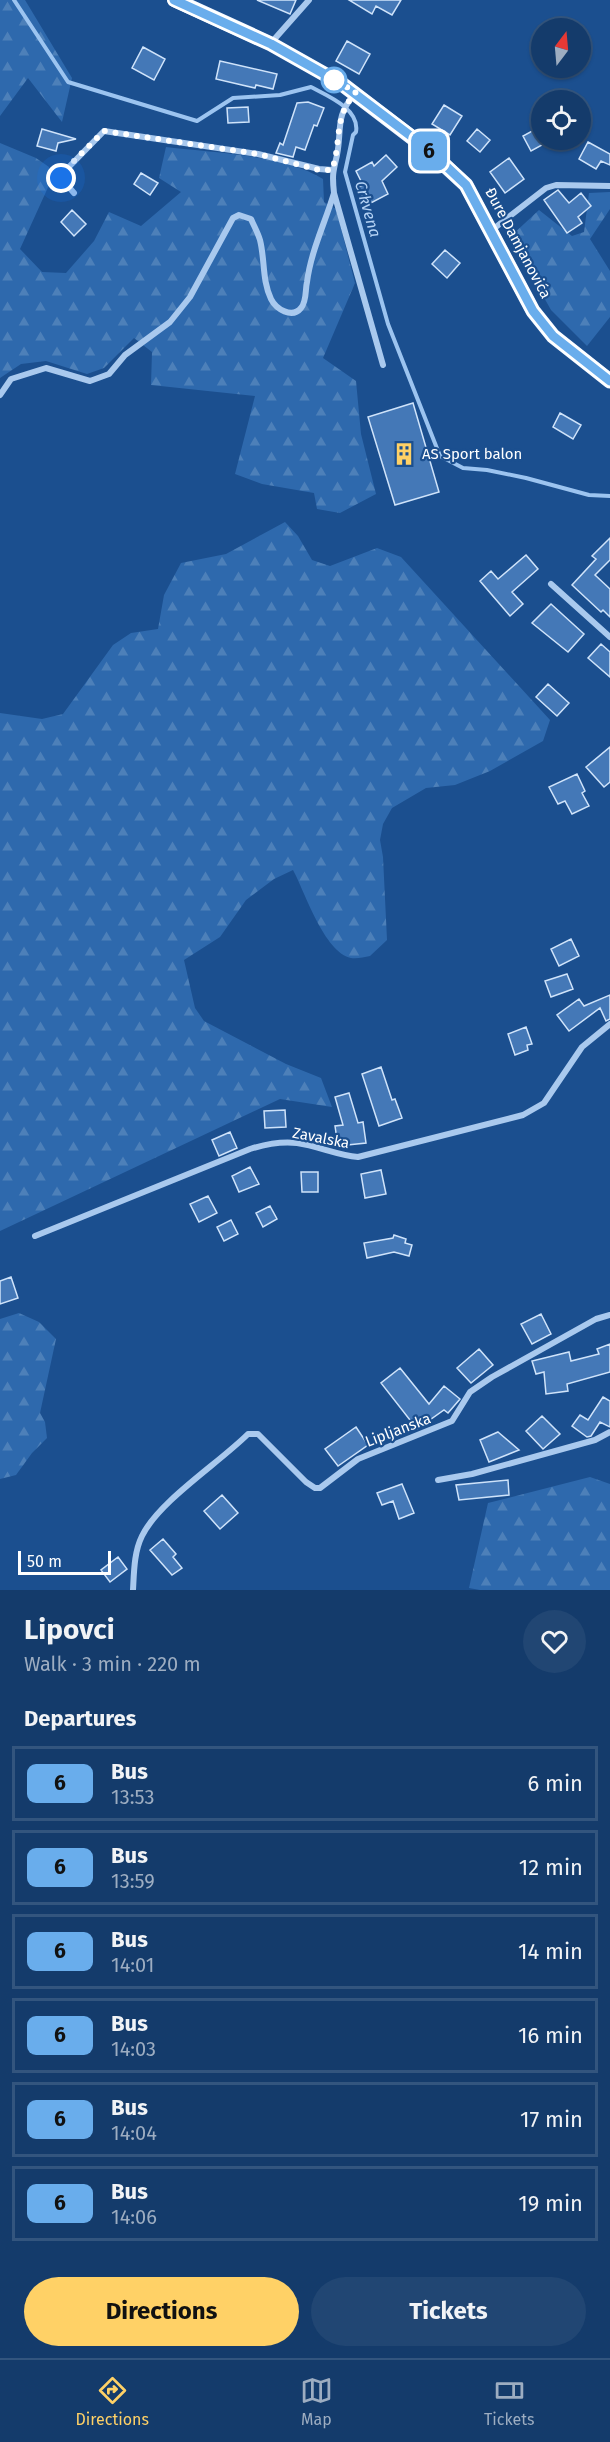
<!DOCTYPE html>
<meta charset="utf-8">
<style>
:root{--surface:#143b6b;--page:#214673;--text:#f1f3f6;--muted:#9dadc1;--line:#33557e;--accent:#ffd166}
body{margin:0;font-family:"Fira Sans",sans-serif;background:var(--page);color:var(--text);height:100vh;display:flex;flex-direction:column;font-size:22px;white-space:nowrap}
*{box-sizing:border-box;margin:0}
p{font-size:20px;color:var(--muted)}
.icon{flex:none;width:33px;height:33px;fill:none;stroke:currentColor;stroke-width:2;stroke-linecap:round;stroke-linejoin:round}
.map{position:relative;height:1590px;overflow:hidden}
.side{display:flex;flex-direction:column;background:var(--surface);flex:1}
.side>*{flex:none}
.badge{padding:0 12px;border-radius:9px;font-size:21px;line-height:39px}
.needle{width:39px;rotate:16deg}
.fabs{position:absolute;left:531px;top:18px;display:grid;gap:12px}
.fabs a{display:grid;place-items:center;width:60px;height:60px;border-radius:50%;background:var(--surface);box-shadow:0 2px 4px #0004,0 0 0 2px var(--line);font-size:30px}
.scale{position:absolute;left:18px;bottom:15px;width:93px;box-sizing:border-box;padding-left:6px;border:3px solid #fff;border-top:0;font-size:16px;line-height:21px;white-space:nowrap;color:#fff;-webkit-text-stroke:4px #1b4f8f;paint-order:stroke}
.you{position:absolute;width:30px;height:30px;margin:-15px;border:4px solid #fff;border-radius:50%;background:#1a73e8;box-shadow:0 0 0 9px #1a73e833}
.map>.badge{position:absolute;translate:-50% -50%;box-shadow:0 0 0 3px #fff}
h2{padding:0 24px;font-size:22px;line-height:54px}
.round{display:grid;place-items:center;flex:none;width:63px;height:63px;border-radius:32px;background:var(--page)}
.head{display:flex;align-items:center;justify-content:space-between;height:102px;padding:0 24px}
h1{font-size:28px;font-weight:700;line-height:45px}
.action{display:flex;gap:12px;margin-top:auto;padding:12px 24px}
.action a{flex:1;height:69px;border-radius:36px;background:var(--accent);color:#111;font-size:24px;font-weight:700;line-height:69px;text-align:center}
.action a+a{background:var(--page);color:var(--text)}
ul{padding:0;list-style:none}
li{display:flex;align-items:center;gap:18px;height:75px;margin:0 12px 9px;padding:0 12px;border:3px solid var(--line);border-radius:0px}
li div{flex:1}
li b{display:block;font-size:22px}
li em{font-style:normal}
li .badge{min-width:66px;font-weight:700;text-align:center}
.menu{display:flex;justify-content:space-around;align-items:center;height:84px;border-top:2px solid var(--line);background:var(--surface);font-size:16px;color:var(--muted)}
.menu a{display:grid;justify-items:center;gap:3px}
.menu .selected{color:var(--accent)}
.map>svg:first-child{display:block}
.forest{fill:url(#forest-firs)}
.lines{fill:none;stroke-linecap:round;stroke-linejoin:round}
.stream{stroke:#9cc4f0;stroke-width:4}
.building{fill:#4478b7;stroke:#cfe3fa;stroke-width:1.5}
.minor{stroke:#a9c9ee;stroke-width:6}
.primary{stroke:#f0f6ff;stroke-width:15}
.line-casing{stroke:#fff;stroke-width:14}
.line{stroke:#69adec;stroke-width:9}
.walk{stroke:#fff;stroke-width:6;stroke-dasharray:0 10.8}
.stop-dot{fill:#fff;stroke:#69adec;stroke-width:3}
.labels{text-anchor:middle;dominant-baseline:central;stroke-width:4.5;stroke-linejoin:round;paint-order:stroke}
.street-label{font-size:15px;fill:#fff;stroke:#1b4f8f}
.poi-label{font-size:15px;fill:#fff;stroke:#1b4f8f;text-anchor:start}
.water-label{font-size:16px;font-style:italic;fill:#b5d3f5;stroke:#1b4f8f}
</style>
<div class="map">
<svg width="610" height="1590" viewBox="0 0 610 1590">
<defs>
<pattern id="forest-firs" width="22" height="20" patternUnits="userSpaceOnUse" patternTransform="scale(1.5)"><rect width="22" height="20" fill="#2e69ad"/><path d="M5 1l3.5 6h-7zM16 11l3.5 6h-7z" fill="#4d80b9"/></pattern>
</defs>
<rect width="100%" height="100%" fill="#1b4f8f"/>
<!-- forest -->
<path class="forest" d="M0,0H25L72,78L62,122L28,78L0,116Z
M0,143L36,158L49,167L50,183L20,249L42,272L66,273L94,241L109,212L141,226L181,192L159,178L166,147C213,153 283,154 323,179L324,202L336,209L355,283L323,358L356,381L361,434L376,494L340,513L317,509L314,493L262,484L235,474L255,396L151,385L152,352L134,338L104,368L87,374L46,361L21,364L0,378Z
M610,192V209L590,239L610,271V317L587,346L551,310L510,237L539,210L572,236L584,232L589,193Z
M285,522L298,536L312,560L330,566L377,548L401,557L550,720L543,741L490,771L455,785L426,788L392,808L383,824L380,840L383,857L387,940L370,956C364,957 357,959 351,958C324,952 305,892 293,870L274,879L246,900L220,937L184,960L195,1008L204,1021L286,1064L321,1078L332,1107L280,1099L0,1231V713L42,719L63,714L113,645L131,633L158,629L164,595L181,563L226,554Z
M19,1313L39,1322L56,1339L40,1413L45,1422L47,1438L32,1453L16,1475L0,1479V1319Z
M590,1477L610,1484V1590H480L469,1588L488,1503Z"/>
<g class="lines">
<!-- stream -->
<path class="stream" d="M14,0L68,82L197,121L233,98L280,95L311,87C328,96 360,109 356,132L353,135L345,172L388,324L440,456L463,468L487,470L526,478L589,495L610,496"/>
</g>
<!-- building -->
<path class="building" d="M257,0H296L290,14Z
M349,0H401L392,15L376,6L372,14Z
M347,41L370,54L359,74L336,61Z
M143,47L165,59L154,80L132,68Z
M220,61L277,74L273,89L256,85L255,88L216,79Z
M308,102L324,108L317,126L314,125L305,150L296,147L293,157L276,153L280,143L283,145L297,103Z
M444,105L462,116L450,135L432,124Z
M248,107L249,122L228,123L227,108Z
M42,129L76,139L58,143L56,151L37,146Z
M477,129L490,140L480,152L467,141Z
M534,130L542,145L531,151L523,136Z
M588,142L610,154V165L601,161L596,169L579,159Z
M386,155L397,167L382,181L388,194L367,205L358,187L363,185L356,171L372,162L374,166Z
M509,158L524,179L505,193L490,172Z
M141,173L158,183L150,195L134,184Z
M558,190L569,203L581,193L591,206L578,217L582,223L567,233L544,200Z
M72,210L86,224L74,236L61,222Z
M445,250L460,263L447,278L432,264Z
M413,403L439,492L395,505L368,417Z
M560,413L581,425L573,439L553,427Z
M610,538V560L595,575L610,589V617L603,610L601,612L572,585L596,559L592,556Z
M526,555L538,569L512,592L523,604L510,616L480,581L491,571L498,579Z
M551,604L584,634L568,652L532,623Z
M601,644L610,652V677L588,658Z
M548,684L569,703L557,716L536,697Z
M610,747V782L604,787L586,767Z
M577,774L585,791L582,793L589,806L572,814L565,801L558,804L549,787Z
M571,939L579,956L559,966L551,949Z
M567,974L573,989L551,997L545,981Z
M610,995V1019L606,1021L600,1008L569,1031L557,1015L579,999L584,1006Z
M526,1027L532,1044L527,1045L528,1050L515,1055L508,1034Z
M381,1067L392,1100L395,1099L402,1118L379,1126L362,1074Z
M349,1093L358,1123L363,1122L366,1143L338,1146L335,1126L343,1125L335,1097Z
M285,1110L286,1127L265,1128L264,1111Z
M230,1132L237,1148L219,1156L212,1140Z
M250,1167L259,1184L239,1192L232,1176Z
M381,1170L386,1194L365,1198L361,1174Z
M301,1172H318V1192H302Z
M208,1196L217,1213L199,1222L190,1204Z
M270,1206L277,1219L263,1227L256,1213Z
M231,1220L238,1234L224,1241L217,1227Z
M394,1235L406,1239L405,1243L412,1245L409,1256L394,1252L367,1258L364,1243L393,1238Z
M11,1277L18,1298L0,1304V1281Z
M541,1314L551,1334L532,1344L521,1324Z
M610,1344V1372L567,1384L568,1391L546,1394L544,1372L536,1374L532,1361L569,1352L571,1361L599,1354L597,1349Z
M479,1349L493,1365L471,1383L457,1368Z
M400,1368L429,1404L444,1386L460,1399L448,1413L444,1410L417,1429L381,1383Z
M603,1397L610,1401V1427L600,1422L591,1436L587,1437L572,1426L580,1415L588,1420Z
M542,1416L560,1434L543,1449L526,1431Z
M356,1427L368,1445L338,1466L325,1449Z
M498,1432L519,1450L489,1462L480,1440Z
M508,1480L509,1495L459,1500L456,1485Z
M402,1484L414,1513L399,1519L393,1501L382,1505L377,1493Z
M222,1495L238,1513L220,1529L204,1511Z
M163,1539L176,1554L173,1557L182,1568L172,1575L150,1550Z
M118,1557L127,1569L110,1582L101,1570Z"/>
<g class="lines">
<!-- minor -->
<path class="minor" d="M271,43L309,0
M354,95C335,116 342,130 337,155C333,172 332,175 334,193L383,365
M74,193L61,178L63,173L104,131L258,154L319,169L332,170
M492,230L546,188L556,185L610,186
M0,395L11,379L46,368L90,381L109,374L125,355L170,322L190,297L233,218L239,215L251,219C254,226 258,233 260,240C265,260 262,280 271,299C276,309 292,319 301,308C307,301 305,290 307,282C311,251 325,223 334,193
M551,584L610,637
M35,1236L250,1149C266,1144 281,1141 297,1143C318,1146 337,1155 358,1157L523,1115L544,1103L582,1047L610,1024
M438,1480L472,1474L595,1440L610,1432
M133,1590C134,1572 134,1552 142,1536C159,1501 219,1463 248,1434H258L306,1482L315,1488H320L358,1459L452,1421L470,1392L492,1377L596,1319L610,1315"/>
<!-- primary -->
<path class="primary" d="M175,0L271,44L342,84L427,149L466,185L533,311L553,336L610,381"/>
</g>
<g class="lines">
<!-- line casing -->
<g class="line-casing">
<path id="line" d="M174,0L271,44L342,84L428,149L466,185L533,311L553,336L610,381"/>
</g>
<!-- line -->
<use href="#line" class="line"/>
<!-- walk -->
<path class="walk" d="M61,178L67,168L104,131L258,154L319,170H332C342,141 333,117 356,92L327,76L334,80"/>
</g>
<!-- icons -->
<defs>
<g id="building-bare" transform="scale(1.8)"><path d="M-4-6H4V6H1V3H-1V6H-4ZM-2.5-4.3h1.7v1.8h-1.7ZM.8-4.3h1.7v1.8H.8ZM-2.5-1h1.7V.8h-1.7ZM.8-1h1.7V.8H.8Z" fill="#ffd166" stroke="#1b4f8f" stroke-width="2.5" paint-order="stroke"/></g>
</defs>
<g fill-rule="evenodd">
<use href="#building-bare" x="404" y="454"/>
</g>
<!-- markers -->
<circle class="stop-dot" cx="334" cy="80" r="12"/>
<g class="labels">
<!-- street labels -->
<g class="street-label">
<text transform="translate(518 243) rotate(62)">Đure Damjanovića</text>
<text transform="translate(321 1138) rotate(11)">Zavalska</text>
<text transform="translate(398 1430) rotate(-21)">Lipljanska</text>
</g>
<!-- poi labels -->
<g class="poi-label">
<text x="422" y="454">AS Sport balon</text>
</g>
<!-- water labels -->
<g class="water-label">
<text transform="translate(368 209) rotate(74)">Crkvena</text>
</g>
</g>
</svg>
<div class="fabs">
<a><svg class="needle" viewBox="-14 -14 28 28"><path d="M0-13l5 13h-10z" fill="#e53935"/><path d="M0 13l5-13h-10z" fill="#9dadc1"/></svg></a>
<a><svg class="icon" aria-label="locate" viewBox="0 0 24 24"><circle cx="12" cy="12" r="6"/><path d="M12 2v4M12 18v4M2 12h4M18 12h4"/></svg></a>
</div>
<div class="scale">50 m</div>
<div class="you" style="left:61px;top:178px"></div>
<b class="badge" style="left:429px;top:151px;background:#69adec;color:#111">6</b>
</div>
<section class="side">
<div class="head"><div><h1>Lipovci</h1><p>Walk · 3 min · 220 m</p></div><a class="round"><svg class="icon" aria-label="heart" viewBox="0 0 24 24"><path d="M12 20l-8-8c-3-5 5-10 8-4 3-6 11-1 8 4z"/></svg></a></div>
<h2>Departures</h2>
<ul>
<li><span class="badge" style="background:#69adec;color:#111">6</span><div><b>Bus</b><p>13:53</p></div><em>6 min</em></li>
<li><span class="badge" style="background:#69adec;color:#111">6</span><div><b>Bus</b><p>13:59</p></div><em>12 min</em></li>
<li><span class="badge" style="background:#69adec;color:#111">6</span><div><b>Bus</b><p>14:01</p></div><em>14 min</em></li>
<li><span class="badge" style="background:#69adec;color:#111">6</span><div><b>Bus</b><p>14:03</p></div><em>16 min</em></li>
<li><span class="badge" style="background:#69adec;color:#111">6</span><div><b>Bus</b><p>14:04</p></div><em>17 min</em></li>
<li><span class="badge" style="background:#69adec;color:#111">6</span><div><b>Bus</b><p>14:06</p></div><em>19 min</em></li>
</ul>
<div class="action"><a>Directions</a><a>Tickets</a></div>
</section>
<nav class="menu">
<a class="selected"><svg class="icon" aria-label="directions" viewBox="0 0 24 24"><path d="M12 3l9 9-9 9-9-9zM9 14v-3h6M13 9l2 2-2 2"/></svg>Directions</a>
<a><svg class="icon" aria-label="map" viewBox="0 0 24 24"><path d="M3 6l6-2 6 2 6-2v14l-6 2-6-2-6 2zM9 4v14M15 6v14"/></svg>Map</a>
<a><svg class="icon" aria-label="tickets" viewBox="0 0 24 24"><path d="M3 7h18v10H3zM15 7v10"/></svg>Tickets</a>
</nav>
